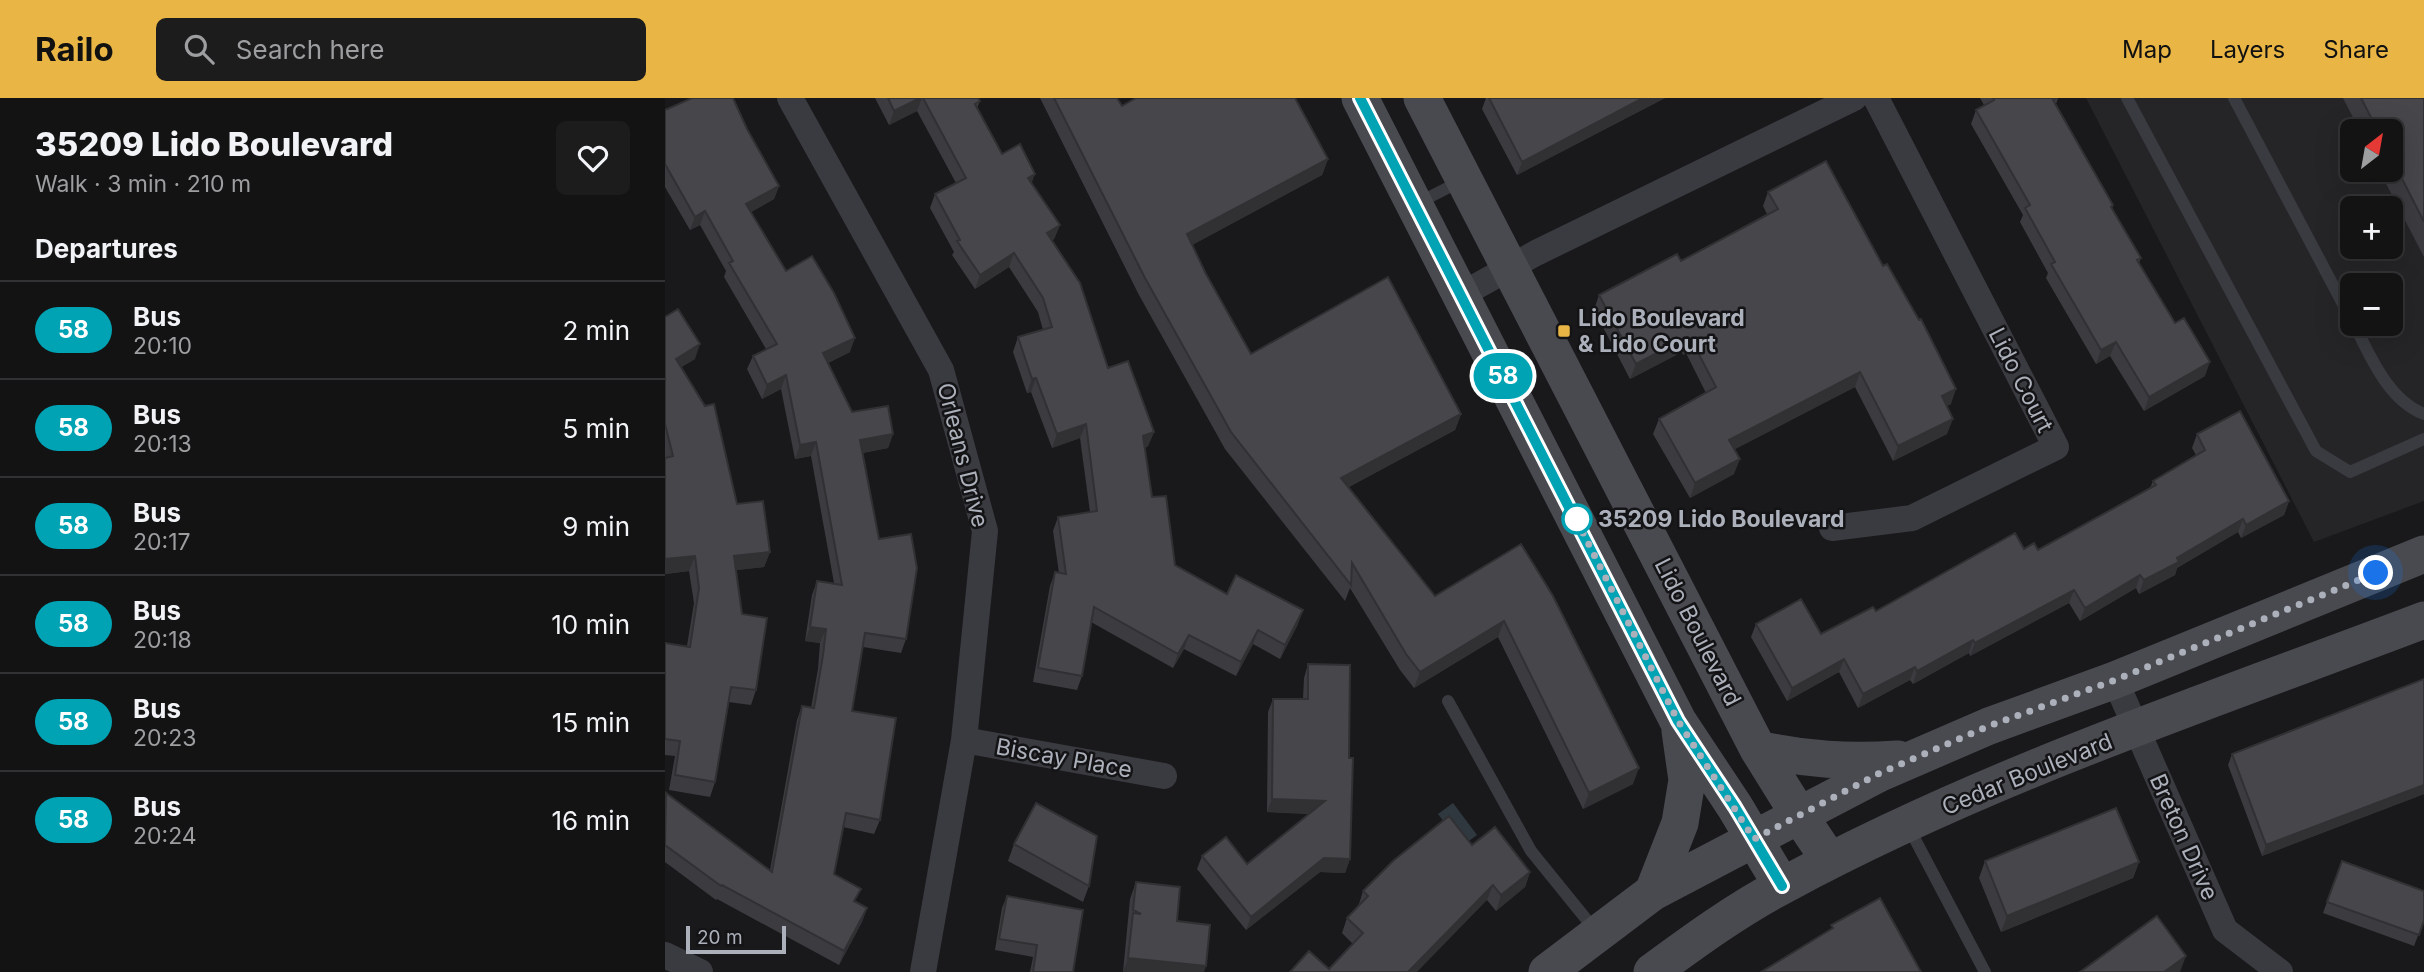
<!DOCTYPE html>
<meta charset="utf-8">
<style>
:root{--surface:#131314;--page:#1c1c1d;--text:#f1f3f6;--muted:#9d9ea0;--line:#323234;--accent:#e9b544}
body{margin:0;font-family:Inter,sans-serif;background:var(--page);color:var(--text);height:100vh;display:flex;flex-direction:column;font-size:26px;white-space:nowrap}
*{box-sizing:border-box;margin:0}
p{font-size:23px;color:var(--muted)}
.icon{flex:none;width:38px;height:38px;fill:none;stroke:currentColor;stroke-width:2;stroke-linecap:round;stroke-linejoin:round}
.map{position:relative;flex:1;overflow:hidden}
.panel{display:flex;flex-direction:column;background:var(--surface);width:665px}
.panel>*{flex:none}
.badge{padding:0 14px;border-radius:23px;font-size:24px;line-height:46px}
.needle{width:46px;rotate:31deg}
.buttons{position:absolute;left:1675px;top:21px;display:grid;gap:14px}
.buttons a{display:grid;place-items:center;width:63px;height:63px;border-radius:10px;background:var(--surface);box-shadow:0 7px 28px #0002,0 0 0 2px var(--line);font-size:35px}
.scale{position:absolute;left:21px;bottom:18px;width:100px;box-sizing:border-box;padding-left:7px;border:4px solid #acb0ba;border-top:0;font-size:19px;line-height:24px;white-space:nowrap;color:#acb0ba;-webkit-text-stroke:5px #141416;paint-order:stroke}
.you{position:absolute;width:35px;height:35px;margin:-18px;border:5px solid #fff;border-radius:50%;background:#1a73e8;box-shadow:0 0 0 10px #1a73e833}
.map>.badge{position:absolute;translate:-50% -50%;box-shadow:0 0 0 4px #fff}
h2{padding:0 35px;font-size:26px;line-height:63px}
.round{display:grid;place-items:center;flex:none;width:74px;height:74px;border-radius:10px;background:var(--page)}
.summary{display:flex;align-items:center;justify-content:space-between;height:119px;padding:0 35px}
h1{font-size:33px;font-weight:800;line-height:52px}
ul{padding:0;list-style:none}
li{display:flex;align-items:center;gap:21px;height:98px;padding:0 35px;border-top:2px solid var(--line)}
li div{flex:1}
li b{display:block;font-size:26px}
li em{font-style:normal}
li .badge{min-width:77px;font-weight:700;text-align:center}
header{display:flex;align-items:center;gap:42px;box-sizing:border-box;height:98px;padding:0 35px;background:var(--accent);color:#111}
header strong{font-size:33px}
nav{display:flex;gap:38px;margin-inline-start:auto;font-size:24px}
.search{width:490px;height:63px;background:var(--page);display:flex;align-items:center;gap:18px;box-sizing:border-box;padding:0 24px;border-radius:10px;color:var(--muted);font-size:26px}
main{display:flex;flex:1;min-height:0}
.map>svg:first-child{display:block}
.built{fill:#252528;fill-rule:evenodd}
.water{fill:#30383f}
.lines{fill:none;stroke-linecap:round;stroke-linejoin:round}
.lane{stroke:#3a3b40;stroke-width:12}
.street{stroke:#3a3b40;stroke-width:26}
.secondary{stroke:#494a50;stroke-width:37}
.wall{fill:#3c3c40}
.shaded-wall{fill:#313134}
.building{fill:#46464b;stroke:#313134;stroke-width:2}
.line-casing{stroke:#fff;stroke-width:16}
.line{stroke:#00a3b4;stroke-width:10}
.walk{stroke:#acb0ba;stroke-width:7;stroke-dasharray:0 12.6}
.poi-dot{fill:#e9b544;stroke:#141416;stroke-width:2.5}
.stop-dot{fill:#fff;stroke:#00a3b4;stroke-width:3.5}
.labels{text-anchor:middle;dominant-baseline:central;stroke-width:5;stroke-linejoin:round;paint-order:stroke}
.poi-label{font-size:23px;font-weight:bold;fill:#acb0ba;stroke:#141416;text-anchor:start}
.street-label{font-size:23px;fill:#acb0ba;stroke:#141416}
.stop-label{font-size:23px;font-weight:bold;fill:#acb0ba;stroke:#141416;text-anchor:start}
</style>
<header>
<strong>Railo</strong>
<div class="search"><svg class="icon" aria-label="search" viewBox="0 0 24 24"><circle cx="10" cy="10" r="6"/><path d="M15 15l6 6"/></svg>Search here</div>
<nav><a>Map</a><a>Layers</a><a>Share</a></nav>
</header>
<main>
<section class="panel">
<div class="summary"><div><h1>35209 Lido Boulevard</h1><p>Walk · 3 min · 210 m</p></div><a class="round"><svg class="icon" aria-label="heart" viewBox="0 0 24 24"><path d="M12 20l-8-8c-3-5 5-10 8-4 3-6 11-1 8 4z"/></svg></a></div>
<h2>Departures</h2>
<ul>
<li><span class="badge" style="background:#00a3b4;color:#fff">58</span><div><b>Bus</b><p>20:10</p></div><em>2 min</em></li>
<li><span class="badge" style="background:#00a3b4;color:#fff">58</span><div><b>Bus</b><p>20:13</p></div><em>5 min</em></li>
<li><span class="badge" style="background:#00a3b4;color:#fff">58</span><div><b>Bus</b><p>20:17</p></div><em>9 min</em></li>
<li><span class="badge" style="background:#00a3b4;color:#fff">58</span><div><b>Bus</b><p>20:18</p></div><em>10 min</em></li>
<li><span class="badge" style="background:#00a3b4;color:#fff">58</span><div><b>Bus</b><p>20:23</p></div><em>15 min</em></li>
<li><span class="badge" style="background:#00a3b4;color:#fff">58</span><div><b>Bus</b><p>20:24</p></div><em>16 min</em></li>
</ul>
</section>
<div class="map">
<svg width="1759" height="874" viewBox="0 0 1759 874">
<rect width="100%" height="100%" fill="#19191b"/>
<!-- built -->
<path class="built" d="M1421,0H1759V403L1649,444ZM1687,33H1726V72H1687ZM1687,110H1726V149H1687ZM1687,187H1726V226H1687Z"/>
<!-- water -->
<path class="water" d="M788,705L812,737L797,748L773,716Z"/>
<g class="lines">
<!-- lane -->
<path class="lane" d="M1462,0L1651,353L1685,374L1759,341
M1569,0L1687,223
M753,105L796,83
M1689,226C1705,258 1723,302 1759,316
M783,603L866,753L930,832
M1244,730L1320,874"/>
<!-- street -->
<path class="street" d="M125,0L276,272L320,433L299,642L258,874
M796,197L871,155L1189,0
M1167,430L1247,420L1391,349L1211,0
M1450,582L1560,832L1615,874
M299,642L499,678
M0,857L35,874"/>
<!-- secondary -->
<path class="secondary" d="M695,0L1013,623L1070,709L1117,788
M757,0L1093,651L1134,717L1165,763
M1093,651C1142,662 1183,664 1233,661
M988,794L1015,725L1022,682L1015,633
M882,874L988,794L1213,676L1324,628L1450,582L1759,456
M987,874C1029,843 1073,811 1119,787C1323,677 1543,604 1759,522"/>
</g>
<!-- wall -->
<path class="wall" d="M210,0H313L315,3L312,10L337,56L367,85L395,127L389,141L387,142L443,270L489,334L483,348L480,350L487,399L510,467L562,496L633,526L615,561L588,546L571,578L519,551L508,570L426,524L417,578L412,592L368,584L385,488L390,474L394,475L388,433L393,419L425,414L415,340L387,350L366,294L362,295L348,254L353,239L378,232L373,214L344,169L310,191L287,157L289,154L265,110L270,96L291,85L252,13L224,27Z
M375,0H452L457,8L663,61L657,77L527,147L541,176L586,256L796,316L790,332L684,389L770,498L856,446L968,686L918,711L833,539L749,590L735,572L685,490L680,503L560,351L474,197Z
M821,0H1000L852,77L817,11Z
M1315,0H1393L1391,6L1448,107L1447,111L1476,160L1474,165L1540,278L1479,313L1445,258L1431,266L1381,180L1383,175L1355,124L1358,117L1306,26L1311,12L1319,7Z
M1678,0H1759V159L1714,72H1726V33H1695Z
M0,12L82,31L114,88L109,101L86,114L121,173L185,254L163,265L187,314L228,336L223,350L198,355L214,441L241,541L236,555L198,549L187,613L215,722L209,736L178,729L169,776L191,804L202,810L197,824L174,867L52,801L51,802L0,764V696L105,772L132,622L137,608L146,610L153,571L155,545L140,543L147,497L152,483L169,485L146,358L130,361L116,291L97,301L82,271L88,258L101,251L59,179L61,173L35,127L25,132L0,89Z
M1103,94L1286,306L1282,308V336L1228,363L1190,289L1069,351V376L1025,400L988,336L994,321L1041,295L1021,255L1018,257L1017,254L965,281L929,212L934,197L1016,163L1102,116L1098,108Z
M0,219L30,261L16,269L72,406L105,454L99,469L71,472L77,516L91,592L86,607L63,604L50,684L45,699L4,692L10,658L0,657V545L22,548L29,505L24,473L0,476Z
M1532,336L1624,403L1619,417L1576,440L1573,434L1512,470L1510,477L1474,496L1471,490L1415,523L1404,505L1305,558L1304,555L1248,586L1245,582L1193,610L1174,574L1122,603L1086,539L1091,526L1156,536L1359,451L1373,452L1485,390L1488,383L1531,357L1527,350Z
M643,566L684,660L685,761L680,775L655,774L581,832L532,771L537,758L582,766L644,716L602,714L603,614L608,601H638L639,580Z
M1759,581V696L1597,758L1563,667L1567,656Z
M349,746L424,788L418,804L343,763Z
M807,747L865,774L860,789L831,813L822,802L664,871L688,846L677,835L682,820L693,809L698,793Z
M1320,763L1474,764L1468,780L1336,834L1314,780Z
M1677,763L1759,822L1749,848L1658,815Z
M471,784L512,823L539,874H458L465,801Z
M342,798L408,874H365L368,859L330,852L337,810Z"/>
<!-- shaded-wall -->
<path class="shaded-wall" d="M255,0H257L252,13L224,27L229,13Z
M978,0H1000L852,77L857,64Z
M663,61L657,77L516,153L522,136Z
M370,76L365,90L363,80Z
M114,88L109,101L76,120L81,106Z
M40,113L35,127L25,132L30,119Z
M395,127L389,141L377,149L382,135Z
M349,155L344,169L310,191L315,177Z
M1022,239L1017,254L965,281L971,266Z
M190,240L185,254L153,269L158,255Z
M1026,241L1021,255L1018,257L1024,242Z
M1451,244L1445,258L1431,266L1436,252Z
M35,246L30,261L5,276L11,261Z
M1545,264L1540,278L1479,313L1484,299Z
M1195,274L1190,289L1059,357L1064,342Z
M121,277L116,291L97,301L102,287Z
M371,280L366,294L362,295L367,281Z
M1291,291L1286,306L1271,313L1277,298Z
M796,316L790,332L670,396L676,380Z
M1288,321L1282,336L1228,363L1233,348Z
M421,326L415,340L387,350L392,336Z
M489,334L483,348L473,352L478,338Z
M228,336L223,350L190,356L195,342Z
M151,344L146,358L130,361L135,347Z
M1075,361L1069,376L1025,400L1030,385Z
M1624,403L1619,417L1576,440L1581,427Z
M1578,421L1573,434L1512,470L1510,477L1474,496L1479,482L1512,460Z
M105,454L99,469L64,473L69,458Z
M30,458L24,473L0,476V461Z
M1475,477L1471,490L1415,523L1420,510Z
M1409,492L1404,505L1305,558L1310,545Z
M638,512L633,526L615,561L620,547Z
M839,523L833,539L749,590L755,574Z
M145,529L161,531L155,545L140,543Z
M593,532L588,546L571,578L576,564Z
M524,537L519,551L508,570L513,556Z
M1308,542L1304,555L1248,586L1252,573Z
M1179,561L1174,574L1122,603L1127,590Z
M1250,569L1245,582L1193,610L1198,596Z
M974,670L968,686L918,711L924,695Z
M1759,687V696L1597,758L1601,747Z
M607,701L660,703L655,716L602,714Z
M659,760L685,761L680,775L655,774L581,832L586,819Z
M1474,764L1468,780L1336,834L1342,818Z
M865,774L860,789L831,813L836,797Z
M828,787L822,802L752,874H743Z
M202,810L197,824L174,867L179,853Z
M1521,858L1515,874H1499Z
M463,860L541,868L539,874H458Z"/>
<!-- building -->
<path class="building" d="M27,0H68L82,31L114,88L81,106L121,173L147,158L169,195L190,240L158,255L187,314L223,308L228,336L195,342L214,441L246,436L252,470L241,541L200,535L187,613L231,620L215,722L181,715L169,776L196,791L189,803L202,810L179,853L57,787L56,788L0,747L1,695L107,774L137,608L149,610L158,557L161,531L145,529L152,483L177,487L151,344L135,347L121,277L102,287L88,258L112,246L64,165L68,163L40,113L30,119L0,66V12Z
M223,0H255L229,13Z
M258,0H313L315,3L310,6L337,56L355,46L370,76L363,80L395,127L382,135L415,185L443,270L463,263L489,334L478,338L487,399L501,398L510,467L562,496L571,477L638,512L620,547L593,532L576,564L524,537L513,556L429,509L417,578L373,570L390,474L401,476L393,419L432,413L421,326L392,336L371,280L367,281L353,239L387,229L378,200L349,155L315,177L292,143L295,142L270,96L301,80Z
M389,0H452L457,8L471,0H630L663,61L522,136L541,176L586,256L723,179L796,316L676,380L770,498L856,446L888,498L974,670L924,695L839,523L755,574L741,556L687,465L686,487L566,334L480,180Z
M824,0H978L857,64Z
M1328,0H1392L1388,2L1448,107L1446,109L1476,160L1472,162L1510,225L1519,220L1545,264L1484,299L1451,244L1436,252L1386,166L1390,164L1360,110L1365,107L1311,12L1329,2Z
M1696,0H1759V124L1726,59V33H1713Z
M1161,63L1218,168L1222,166L1254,222L1256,221L1291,291L1277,298L1288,321L1233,348L1195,274L1064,342L1075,361L1030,385L994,321L1051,289L1026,241L1024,242L1022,239L971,266L934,197L1012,156L1016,163L1113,111L1103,94Z
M13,211L35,246L11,261L40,308L49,306L72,406L98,403L105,454L69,458L77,516L102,520L91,592L66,589L50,684L10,677L15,643L0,641V545L25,549L34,490L30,458L0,461V360L8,358L0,326V219Z
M1575,313L1624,403L1581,427L1578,421L1512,460L1514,464L1479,482L1475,477L1420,510L1409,492L1310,545L1308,542L1252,573L1250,569L1198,596L1179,561L1127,590L1091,526L1136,501L1156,536L1208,509L1211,513L1350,435L1359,451L1369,445L1373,452L1491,387L1488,383L1540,352L1532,336Z
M643,566L685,567L684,660H688L685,761L659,760L586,819L537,758L561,739L582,766L660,703L607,701L608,601H643Z
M1759,581V687L1601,747L1567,656Z
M371,705L432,738L424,788L349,746Z
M1451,710L1474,764L1342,818L1320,763Z
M784,718L807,747L830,729L865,774L836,797L828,787L743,874H625L644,853L664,871L698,835L682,820L703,798L698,793L728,763Z
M1677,763L1759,793V822L1754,837L1662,804Z
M471,784L515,789L512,823L545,827L541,868L463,860L468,815L476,816L468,812Z
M342,798L418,812L408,874H368L372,847L334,841Z
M1215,800L1256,874H1096L1168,830L1166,827Z
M1492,818L1521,858L1499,874H1415Z"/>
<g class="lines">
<!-- line casing -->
<g class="line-casing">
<path id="line" d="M695,0L1013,623L1070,709L1117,788"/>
</g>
<!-- line -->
<use href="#line" class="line"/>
<!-- walk -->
<path class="walk" d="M912,421L909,417L1013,623L1089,741L1213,676L1324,628L1450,582L1711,475"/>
</g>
<!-- markers -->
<rect class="poi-dot" x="892" y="226" width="14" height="14" rx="3.5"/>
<circle class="stop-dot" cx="912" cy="421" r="14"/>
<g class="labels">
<!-- poi labels -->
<g class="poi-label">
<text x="913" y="220">Lido Boulevard<tspan x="913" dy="26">&amp; Lido Court</tspan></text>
</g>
<!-- street labels -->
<g class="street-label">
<text transform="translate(1356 282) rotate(63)">Lido Court</text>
<text transform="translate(298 357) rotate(76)">Orleans Drive</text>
<text transform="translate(1033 534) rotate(63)">Lido Boulevard</text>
<text transform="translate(399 660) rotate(10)">Biscay Place</text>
<text transform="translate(1362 676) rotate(-22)">Cedar Boulevard</text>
<text transform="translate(1519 739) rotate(66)">Breton Drive</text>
</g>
<!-- stop labels -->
<g class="stop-label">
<text x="933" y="421">35209 Lido Boulevard</text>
</g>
</g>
</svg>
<div class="buttons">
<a><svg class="needle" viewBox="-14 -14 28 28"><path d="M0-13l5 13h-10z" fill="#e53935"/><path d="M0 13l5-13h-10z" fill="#9d9ea0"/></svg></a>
<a>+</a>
<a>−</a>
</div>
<div class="scale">20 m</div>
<div class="you" style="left:1711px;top:475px"></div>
<b class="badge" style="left:838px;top:278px;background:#00a3b4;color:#fff">58</b>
</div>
</main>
